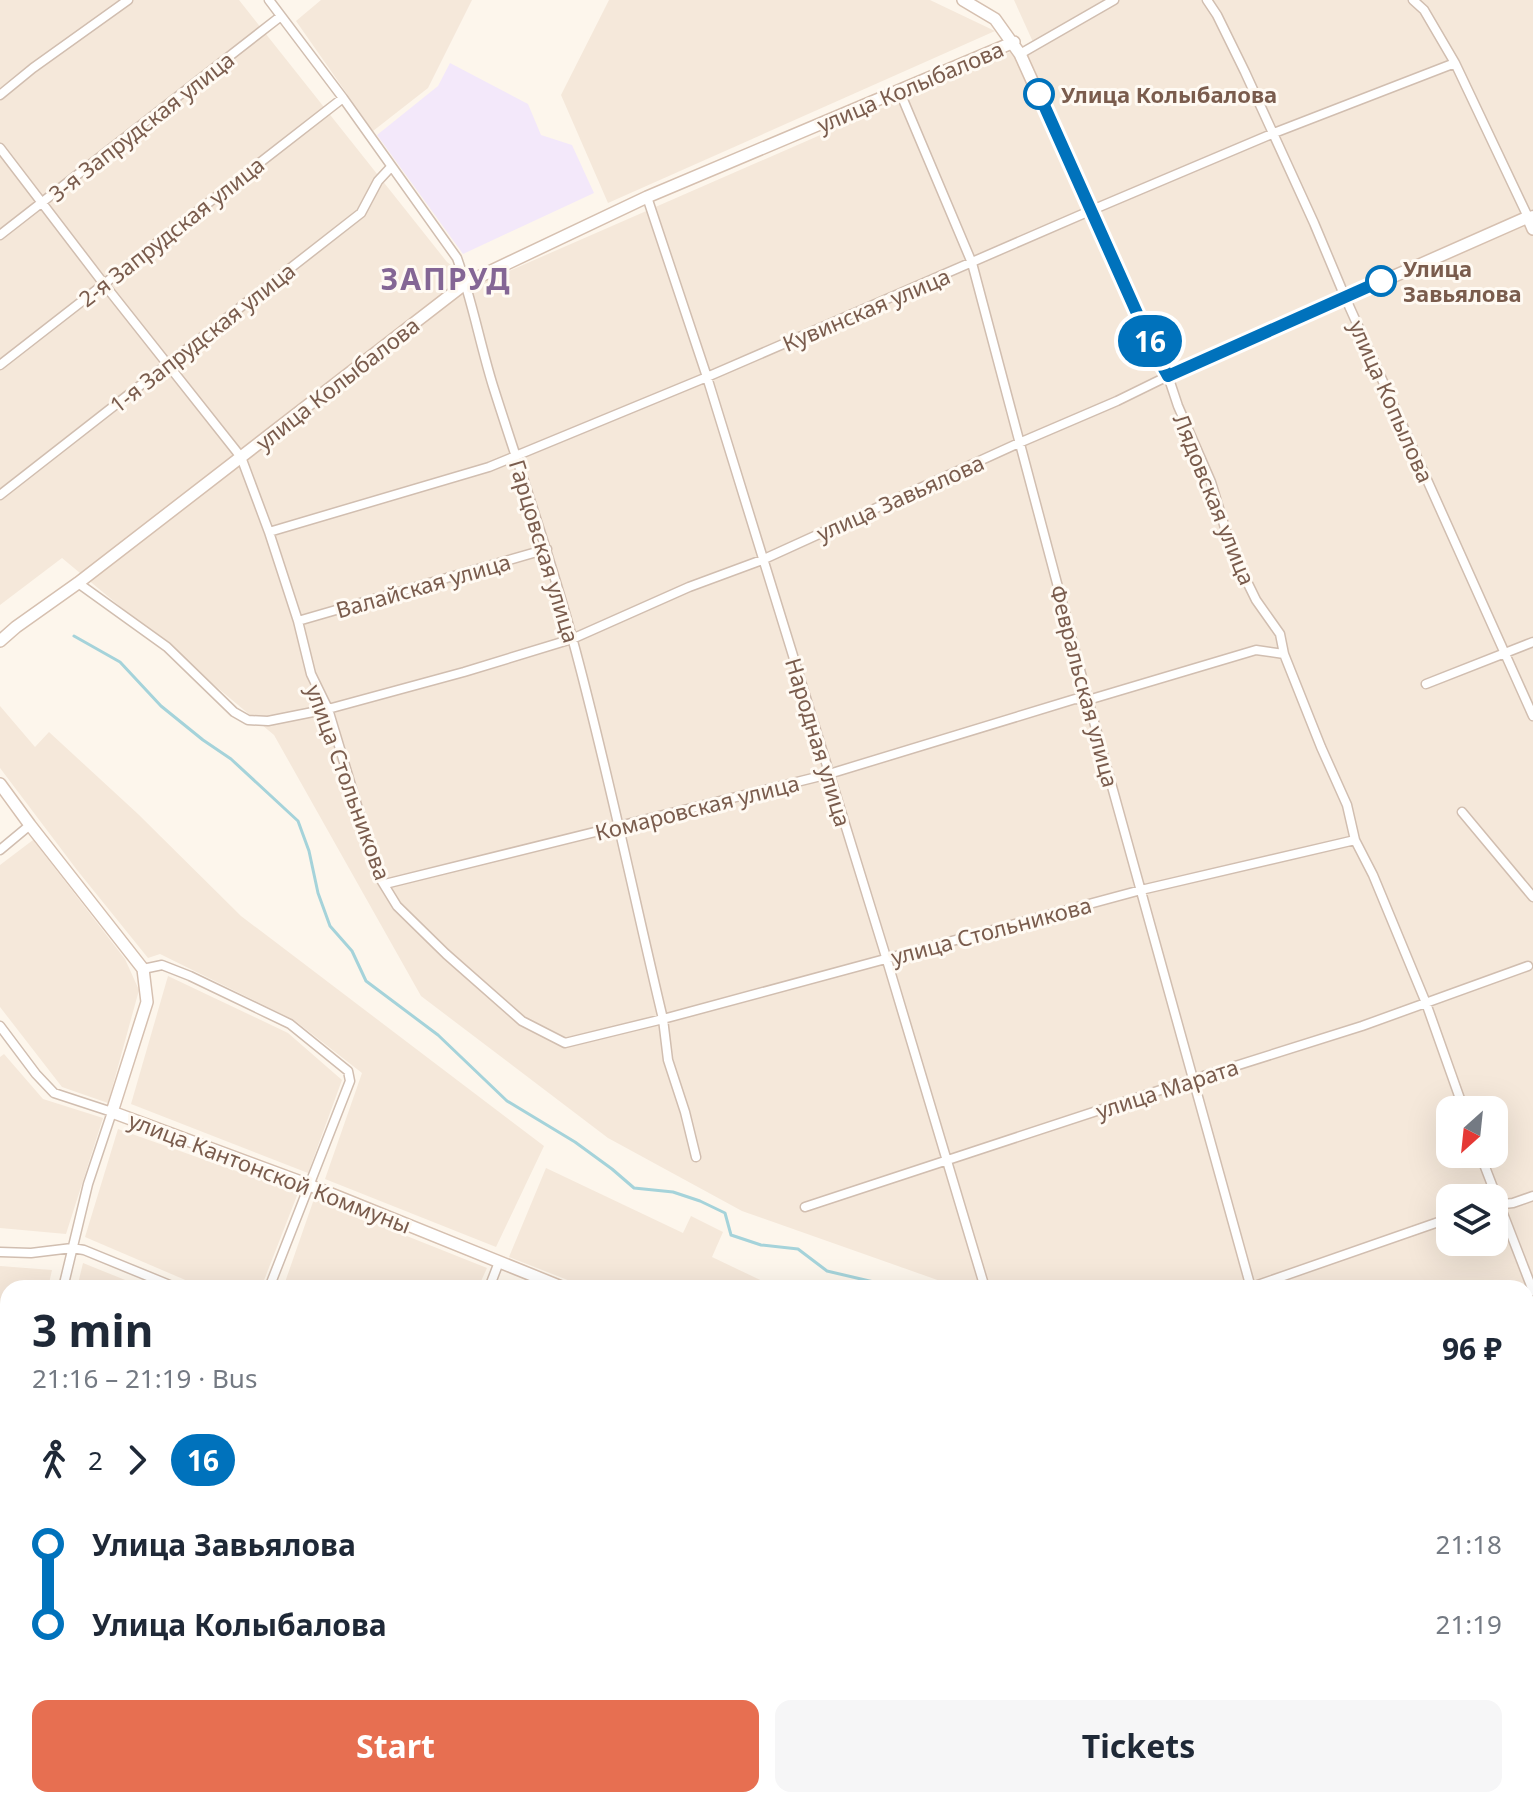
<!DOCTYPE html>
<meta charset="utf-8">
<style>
:root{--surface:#fff;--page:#f6f6f7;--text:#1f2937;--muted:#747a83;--accent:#e76f51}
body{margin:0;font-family:"Noto Sans",sans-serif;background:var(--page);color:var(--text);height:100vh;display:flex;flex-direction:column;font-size:30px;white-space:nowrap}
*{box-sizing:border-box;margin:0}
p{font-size:26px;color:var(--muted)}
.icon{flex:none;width:44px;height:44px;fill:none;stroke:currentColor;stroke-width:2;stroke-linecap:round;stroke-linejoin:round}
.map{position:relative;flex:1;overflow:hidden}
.drawer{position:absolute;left:0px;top:1280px;width:1534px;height:528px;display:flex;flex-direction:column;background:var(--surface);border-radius:24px 24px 0 0;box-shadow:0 8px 32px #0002}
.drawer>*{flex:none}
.badge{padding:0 16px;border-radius:26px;font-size:28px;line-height:52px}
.needle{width:52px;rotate:207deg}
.buttons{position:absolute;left:1436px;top:1096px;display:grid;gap:16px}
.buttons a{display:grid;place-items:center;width:72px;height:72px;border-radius:16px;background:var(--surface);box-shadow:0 8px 32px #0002;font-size:40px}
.map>.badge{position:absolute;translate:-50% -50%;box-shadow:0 0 0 4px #fff}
.legs{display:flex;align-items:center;gap:12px;height:88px;padding:0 32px;font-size:26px}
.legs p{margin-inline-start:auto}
.summary{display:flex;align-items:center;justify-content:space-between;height:136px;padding:0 32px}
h1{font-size:44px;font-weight:700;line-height:60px}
.button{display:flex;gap:16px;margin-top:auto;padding:16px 32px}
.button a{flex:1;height:92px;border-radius:16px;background:var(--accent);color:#fff;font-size:32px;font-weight:700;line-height:92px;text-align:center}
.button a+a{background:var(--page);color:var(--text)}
ul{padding:0 32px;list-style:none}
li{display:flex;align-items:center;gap:28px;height:80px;font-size:30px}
li i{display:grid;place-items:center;width:12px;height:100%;margin:0 10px;background:currentColor}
li i::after{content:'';width:20px;height:20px;margin:-10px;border:6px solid;border-radius:50%;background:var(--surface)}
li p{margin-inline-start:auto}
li:first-child i{background:linear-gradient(#0000 50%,currentColor 0)}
li:last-child i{background:linear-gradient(currentColor 50%,#0000 0)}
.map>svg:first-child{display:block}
.residential{fill:#f5e8da;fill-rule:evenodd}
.education{fill:#f3e8fa}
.green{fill:#d8ecc9}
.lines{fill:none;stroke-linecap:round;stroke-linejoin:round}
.stream{stroke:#a5d3da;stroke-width:3}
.street-casing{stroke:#d1beb0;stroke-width:11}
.secondary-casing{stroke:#d6c0b0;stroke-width:14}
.street{stroke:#fff;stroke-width:8}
.secondary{stroke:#fff;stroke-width:11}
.line-1-casing{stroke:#fff;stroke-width:18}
.line-1{stroke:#0072bc;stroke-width:12}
.stop-1-dot{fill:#fff;stroke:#0072bc;stroke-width:4}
.labels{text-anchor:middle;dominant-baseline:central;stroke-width:6;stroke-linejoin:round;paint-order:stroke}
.street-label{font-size:22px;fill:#7a5c4d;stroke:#fffaf3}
.stop-label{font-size:22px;font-weight:bold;fill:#7a5c4d;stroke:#fffaf3;text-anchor:start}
.district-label{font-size:30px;font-weight:bold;letter-spacing:2px;fill:#846695;stroke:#fffaf3}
</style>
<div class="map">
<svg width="1533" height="1808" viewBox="0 0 1533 1808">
<rect width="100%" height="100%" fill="#fdf6ec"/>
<!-- residential -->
<path class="residential" d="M0,0H239L447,262L477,285L1033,42L1014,0H1533V1698L1526,1697V1288H954L946,1283L742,1211L608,1138L421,996L274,735L62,558L0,605ZM1450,1110H1494V1154H1450ZM1450,1198H1494V1242H1450Z
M321,0H472L428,88L373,131L296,21Z
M609,0H930L995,31L608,203L561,95Z
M0,706L35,747L49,732L138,814L241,916L544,1146L496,1247L325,1179L362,1073L294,1020L160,954L148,958L77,870L0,768Z
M33,840L125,959L139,990L108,1103L62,1087L0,1007V865Z
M168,976L288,1033L342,1080L308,1173L131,1104Z
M4,1054L43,1099L103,1118L66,1234L0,1228V1057Z
M118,1129L298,1193L261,1288H204L85,1237Z
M546,1168L683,1233L691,1216L723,1232L712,1257L777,1288H678L662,1281L659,1288H588L509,1257Z
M314,1199L487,1268L478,1288H283Z
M83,1263L145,1288H77Z
M0,1266L52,1270L48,1288H8V1436L0,1434Z
M1533,1755V1808H1401L1403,1800H1526V1756Z
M36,1800H148L166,1808H35Z
M383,1800H495L492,1808H393L394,1805Z
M513,1800H638L634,1808H509Z
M873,1800H1003L1007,1808H863Z"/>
<!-- education -->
<path class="education" d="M450,63L528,104L541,135L572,145L594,193L463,254L377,135L438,86Z"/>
<!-- green -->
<path class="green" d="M0,1642L8,1650V1763L0,1760Z"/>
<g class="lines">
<!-- stream -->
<path class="stream" d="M74,636L120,662L161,706L203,740L231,759L298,821L309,851L318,893L330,926L352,951L366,981L438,1035L507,1101L575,1142L612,1169L634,1188L673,1192L700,1201L725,1213L731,1235L761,1245L798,1249L827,1271L878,1283L892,1288
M0,1625L8,1633
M1526,1703L1533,1705
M281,1800L287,1808
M814,1808L817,1800"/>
<!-- street casing -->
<g class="street-casing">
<path id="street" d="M269,0L343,98L457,258C472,300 480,344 493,386C520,471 550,555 573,641C607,766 633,893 663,1019L668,1060L685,1112L696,1157
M1207,0L1217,15L1245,72L1314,223L1345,297L1533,716
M1413,0L1424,10L1455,63L1528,217L1533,215
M1020,54L1114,0
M899,90L972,263L1088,700L1251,1288
M0,95L33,68L128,0
M0,148L104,284L241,457L269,532L298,621L311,674L328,709L378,875L397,906L446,954L522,1021L565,1043L663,1019L1141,890L1355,840
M647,197L707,377L886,957L985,1288
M0,235L281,16
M0,365L343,98
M0,495L361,213L378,181L391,167
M269,532L489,467L707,377L1092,210L1274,133L1455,63
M78,583L167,647L234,712L248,720L268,721L328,709L464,672L572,639L689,587L762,560L1019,443L1117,401L1168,376L1178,406L1211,482L1232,551L1256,600L1280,634L1284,654L1321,747L1347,805L1355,840L1373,875L1426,1003L1464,1110
M298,621L547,549
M1426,684L1533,642
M1462,812L1533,897
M0,850L30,825
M385,884L829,774L1075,699L1088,700L1256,650L1284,654
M143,969L162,965L190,976L290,1024L348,1071L350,1081L269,1288
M0,1026L36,1074L54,1093L112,1112L88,1184L63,1288
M1480,1154L1533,1291
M1495,1205L1513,1203L1533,1196
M805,1207L1194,1079L1362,1026L1528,966
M0,1252L31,1253L72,1248L84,1250L177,1288
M489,1288L499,1262
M1249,1288L1450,1218
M1526,1409L1533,1407
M0,1442L8,1444
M0,1502L8,1478
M1526,1584L1533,1582
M1526,1711L1533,1713
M1191,1804L1205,1806L1232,1800
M27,1808L28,1800
M498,1808L502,1800
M644,1808L649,1800"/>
</g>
<!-- secondary casing -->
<g class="secondary-casing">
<path id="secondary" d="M963,0L995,19L1020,54L1153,349L1168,376L1528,217L1533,229
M0,641L16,627L78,583L466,283L647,197L1014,42
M0,784L30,825L143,969L147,1002L112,1112L309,1185L564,1288"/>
</g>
<!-- street -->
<use href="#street" class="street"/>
<!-- secondary -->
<use href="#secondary" class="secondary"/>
</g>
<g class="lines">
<!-- line-1 casing -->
<g class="line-1-casing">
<path id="line-1" d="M1039,94L1153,349L1168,376L1381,281"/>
</g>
<!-- line-1 -->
<use href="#line-1" class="line-1"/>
</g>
<!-- markers -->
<g class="stop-1-dot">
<circle cx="1039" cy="94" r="14"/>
<circle cx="1381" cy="281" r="14"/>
</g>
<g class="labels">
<!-- street labels -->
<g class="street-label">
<text transform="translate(910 86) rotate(-23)">улица Колыбалова</text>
<text transform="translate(141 126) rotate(-38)">3-я Запрудская улица</text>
<text transform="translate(171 231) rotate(-38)">2-я Запрудская улица</text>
<text transform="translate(866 309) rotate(-23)">Кувинская улица</text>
<text transform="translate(202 337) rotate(-38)">1-я Запрудская улица</text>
<text transform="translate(337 383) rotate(-38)">улица Колыбалова</text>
<text transform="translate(1392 401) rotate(66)">улица Копылова</text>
<text transform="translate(900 497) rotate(-24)">улица Завьялова</text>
<text transform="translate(1215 499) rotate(68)">Лядовская улица</text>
<text transform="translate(545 551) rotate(73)">Гарцовская улица</text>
<text transform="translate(423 585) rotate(-16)">Валайская улица</text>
<text transform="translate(1085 686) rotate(75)">Февральская улица</text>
<text transform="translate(819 742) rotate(73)">Народная улица</text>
<text transform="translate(349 782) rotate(70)">улица Стольникова</text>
<text transform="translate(697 807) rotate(-14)">Комаровская улица</text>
<text transform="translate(991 930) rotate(-15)">улица Стольникова</text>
<text transform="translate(1167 1088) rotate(-18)">улица Марата</text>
<text transform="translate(270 1172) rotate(21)">улица Кантонской Коммуны</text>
</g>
<!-- stop labels -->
<g class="stop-label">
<text x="1061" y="94">Улица Колыбалова</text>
<text x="1403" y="268">Улица<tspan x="1403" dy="25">Завьялова</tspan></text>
</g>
<!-- district labels -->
<g class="district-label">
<text x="446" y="278">ЗАПРУД</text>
</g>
</g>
</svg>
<div class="buttons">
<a><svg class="needle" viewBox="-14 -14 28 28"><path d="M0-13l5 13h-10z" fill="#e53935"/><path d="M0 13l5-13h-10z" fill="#747a83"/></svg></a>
<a><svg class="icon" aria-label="layers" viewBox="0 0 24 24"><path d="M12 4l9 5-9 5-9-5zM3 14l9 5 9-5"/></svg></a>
</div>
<b class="badge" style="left:1150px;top:341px;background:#0072bc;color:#fff">16</b>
<section class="drawer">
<div class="summary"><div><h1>3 min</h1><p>21:16 – 21:19 · Bus</p></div><b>96 ₽</b></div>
<div class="legs"><svg class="icon" aria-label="walk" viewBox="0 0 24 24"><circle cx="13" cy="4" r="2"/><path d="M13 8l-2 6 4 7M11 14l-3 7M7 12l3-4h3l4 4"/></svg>2<svg class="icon" aria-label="forward" viewBox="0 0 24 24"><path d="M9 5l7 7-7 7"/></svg><b class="badge" style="background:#0072bc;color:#fff">16</b></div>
<ul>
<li><i style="color:#0072bc"></i><b>Улица Завьялова</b><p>21:18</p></li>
<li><i style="color:#0072bc"></i><b>Улица Колыбалова</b><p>21:19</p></li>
</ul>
<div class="button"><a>Start</a><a>Tickets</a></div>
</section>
</div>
